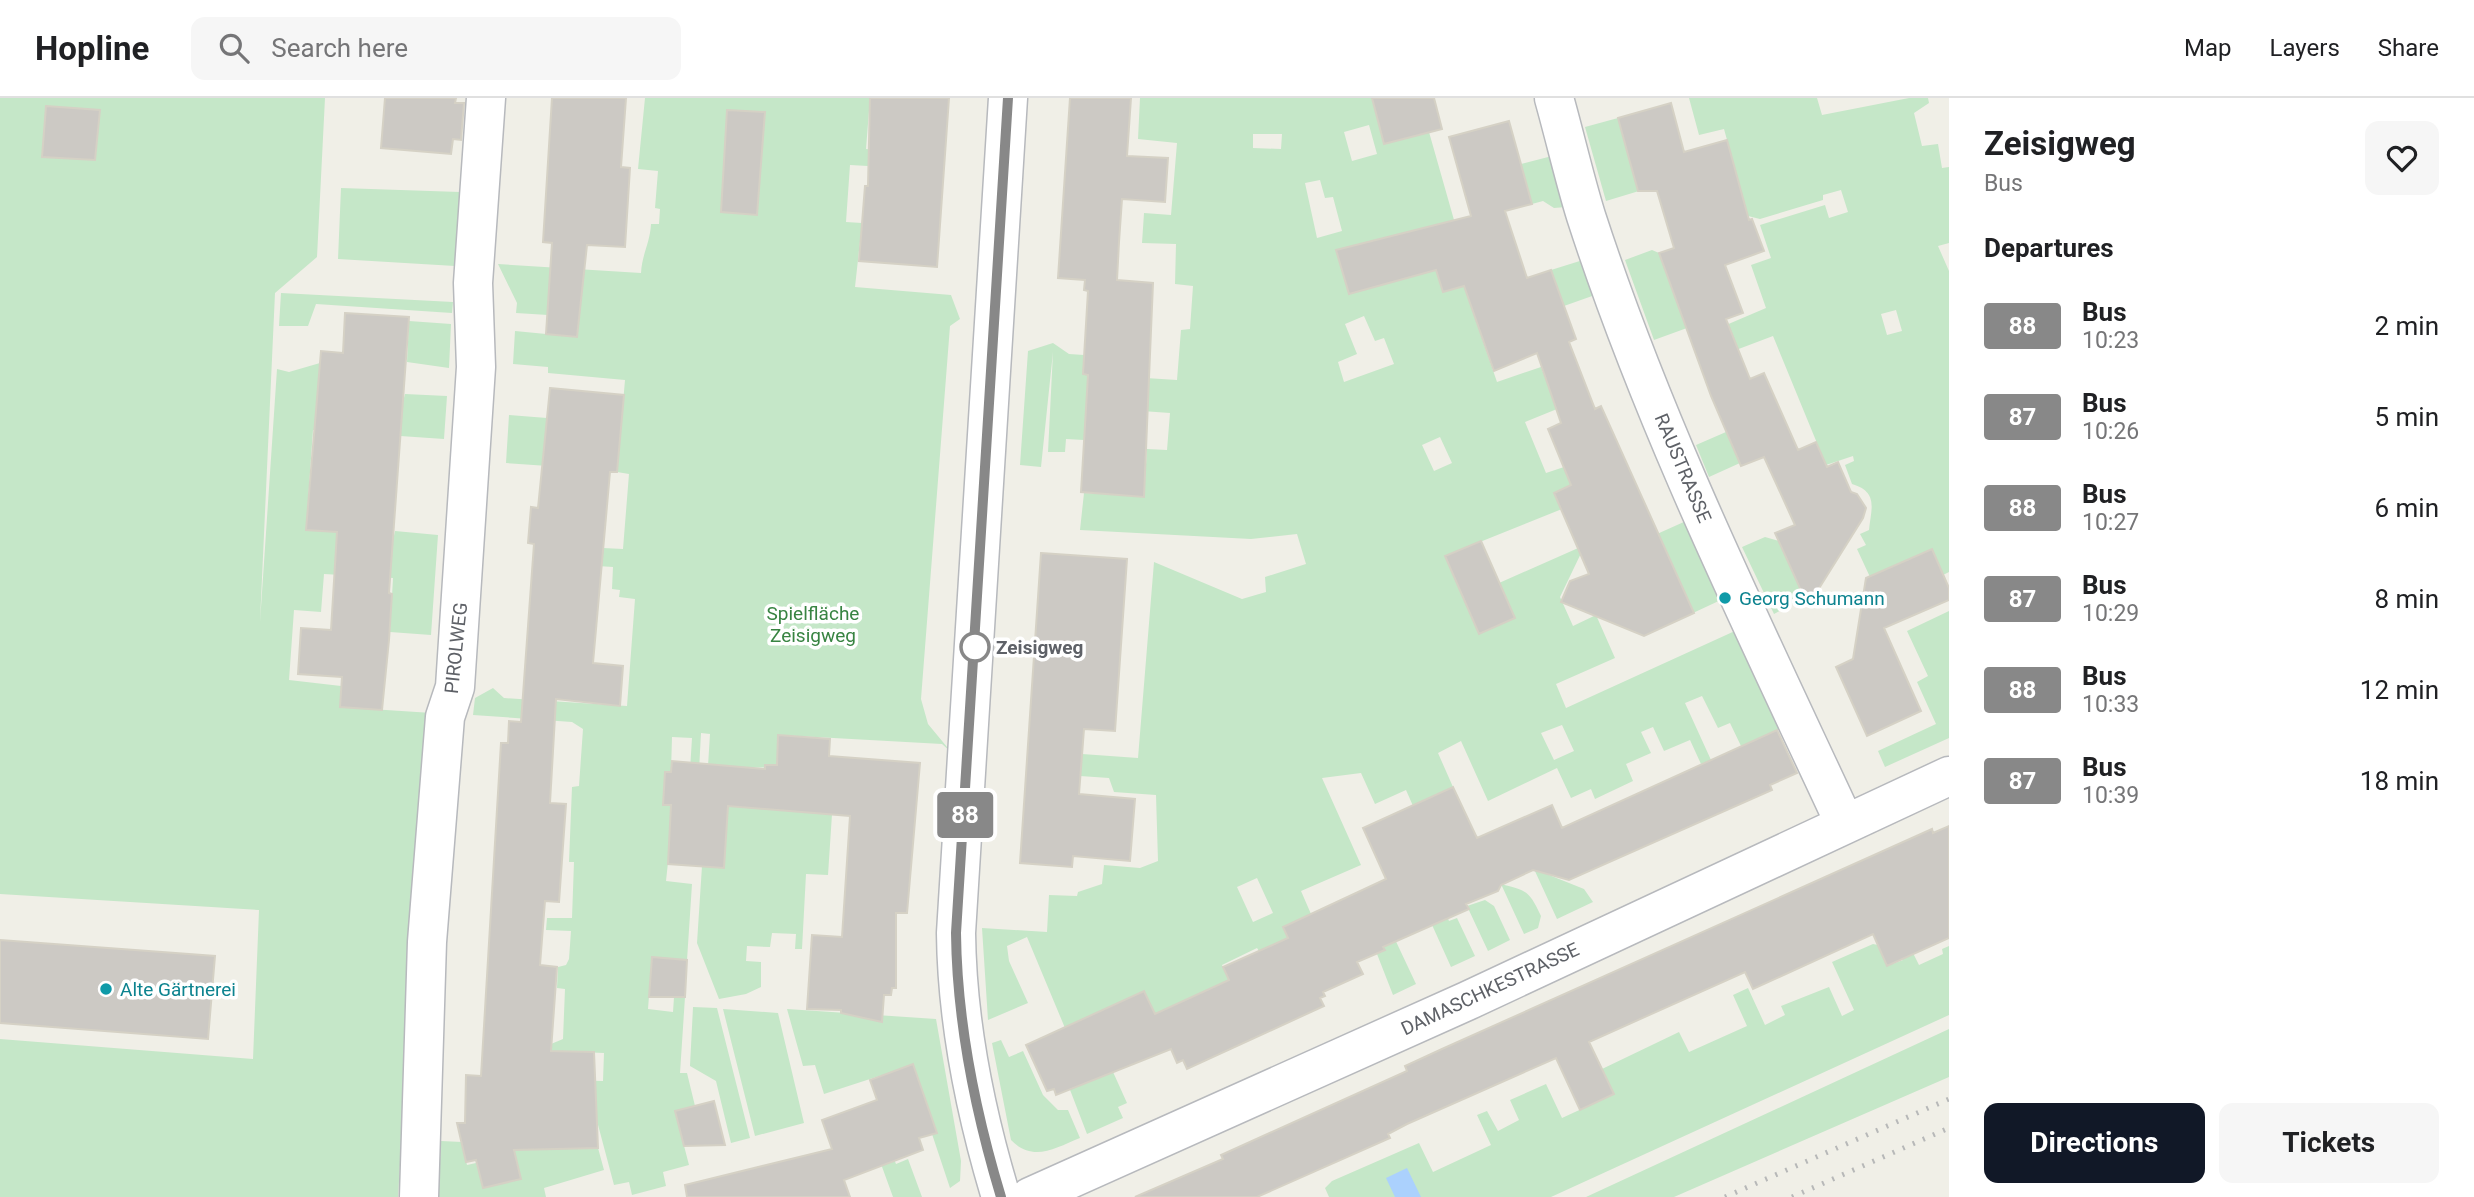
<!DOCTYPE html>
<meta charset="utf-8">
<style>
:root{--surface:#fff;--page:#f6f6f6;--text:#202124;--muted:#757577;--line:#e0e0e0;--accent:#111827}
body{margin:0;font-family:Roboto,sans-serif;background:var(--page);color:var(--text);height:100vh;display:flex;flex-direction:column;font-size:26px;white-space:nowrap}
*{box-sizing:border-box;margin:0}
p{font-size:23px;color:var(--muted)}
.icon{flex:none;width:38px;height:38px;fill:none;stroke:currentColor;stroke-width:2;stroke-linecap:round;stroke-linejoin:round}
.map{position:relative;flex:1;overflow:hidden}
.details{display:flex;flex-direction:column;background:var(--surface);width:525px}
.details>*{flex:none}
.badge{padding:0 14px;border-radius:5px;font-size:24px;line-height:46px}
.map>.badge{position:absolute;translate:-50% -50%;box-shadow:0 0 0 4px #fff}
h2{padding:0 35px;font-size:26px;line-height:63px}
.round{display:grid;place-items:center;flex:none;width:74px;height:74px;border-radius:14px;background:var(--page)}
.summary{display:flex;align-items:center;justify-content:space-between;height:119px;padding:0 35px}
h1{font-size:33px;font-weight:700;line-height:52px}
.button{display:flex;gap:14px;margin-top:auto;padding:14px 35px}
.button a{flex:1;height:80px;border-radius:14px;background:var(--accent);color:#fff;font-size:28px;font-weight:700;line-height:80px;text-align:center}
.button a+a{background:var(--page);color:var(--text)}
ul{padding:0;list-style:none}
li{display:flex;align-items:center;gap:21px;height:91px;padding:0 35px}
li div{flex:1}
li b{display:block;font-size:26px}
li em{font-style:normal}
li .badge{min-width:77px;font-weight:700;text-align:center}
header{display:flex;align-items:center;gap:42px;box-sizing:border-box;height:98px;padding:0 35px;background:var(--surface);border-bottom:2px solid var(--line)}
header strong{font-size:33px}
nav{display:flex;gap:38px;margin-inline-start:auto;font-size:24px}
.search{width:490px;height:63px;background:var(--page);display:flex;align-items:center;gap:18px;box-sizing:border-box;padding:0 24px;border-radius:14px;color:var(--muted);font-size:26px}
main{display:flex;flex:1;min-height:0}
.map>svg:first-child{display:block}
.green{fill:#c5e7c8;fill-rule:evenodd}
.water{fill:#abd1fd}
.building{fill:#ccc9c4;stroke:#d5d1c5;stroke-width:2}
.lines{fill:none;stroke-linecap:round;stroke-linejoin:round}
.minor-casing{stroke:#b7b9bd;stroke-width:41}
.minor{stroke:#fff;stroke-width:38}
.rail{stroke:#b7b8b8;stroke-width:5;stroke-dasharray:2 9;stroke-linecap:butt}
.line-casing{stroke:#fff;stroke-width:16}
.line{stroke:#888;stroke-width:10}
.culture-dot{fill:#0f9aa8;stroke:#fff;stroke-width:2.5}
.stop-dot{fill:#fff;stroke:#888;stroke-width:3.5}
.labels{text-anchor:middle;dominant-baseline:central;stroke-width:7;stroke-linejoin:round;paint-order:stroke}
.street-label{font-size:19px;fill:#5e6167;stroke:#fff}
.culture-label{font-size:19px;fill:#0d838f;stroke:#fff;text-anchor:start}
.park-label{font-size:19px;fill:#388442;stroke:#fff}
.stop-label{font-size:19px;font-weight:bold;fill:#5e6167;stroke:#fff;text-anchor:start}
</style>
<header>
<strong>Hopline</strong>
<div class="search"><svg class="icon" aria-label="search" viewBox="0 0 24 24"><circle cx="10" cy="10" r="6"/><path d="M15 15l6 6"/></svg>Search here</div>
<nav><a>Map</a><a>Layers</a><a>Share</a></nav>
</header>
<main>
<div class="map">
<svg width="1949" height="1099" viewBox="0 0 1949 1099">
<rect width="100%" height="100%" fill="#f0efe7"/>
<!-- green -->
<path class="green" d="M0,0H325L317,159L275,195L260,524L277,271L289,274L320,265L319,295L404,300L405,296L447,298L444,341L313,332L306,431L394,438L395,433L438,437L431,537L390,534L393,480L324,476L321,514L294,512L289,582L341,588L340,609L432,615L414,833L398,1099H0V941L253,961L259,812L0,796Z
M645,0H870L866,51L909,55L869,60L868,68L850,67L846,124L862,125L855,189L951,197L960,221L950,228L921,601L928,626L952,655L942,646L779,637L791,668L749,670L780,712L804,714L833,701L828,777L806,776L802,851H795L796,836L772,835L770,849L747,848L746,863L761,864V889L746,896L719,901L697,845L702,768L724,770L726,734L704,732L710,636L701,635L699,673L690,672L692,640L672,639L671,674H665L664,707L688,708L693,757L669,755L666,783L692,786L687,862L652,859L648,911L673,914L674,899H685L680,975H687L695,1008L675,1013L689,1067L663,1074L666,1088L632,1097L629,1084L614,1087L597,1023L525,1022L564,982L603,983L604,955L579,954L551,965V946L563,941L565,891L557,890L558,869L566,867L569,861L571,833L546,832L547,820H572L574,764H569L572,689L579,688L583,631L572,624L473,617L475,600L493,590L504,600L627,608L635,501L619,499L620,492L612,491L613,469L582,467L603,450L623,451L629,376L617,374L625,282L548,275V269L513,266L515,233L577,239L548,217L516,215L517,205L498,166L641,175C642,156 650,145 651,126H659L660,111L655,110L658,73L638,71ZM761,59L757,117L739,116V115Z
M1140,0H1372L1378,23L1429,34L1454,122L1407,134L1436,172L1443,194L1464,188L1497,284L1541,269L1557,311L1525,324L1546,375L1564,369L1572,387L1555,395L1562,411L1445,458L1499,485L1585,447L1560,499L1573,528L1596,517L1615,560L1556,586L1566,610L1737,532L1784,629L1741,648L1730,625L1718,630L1702,598L1685,605L1711,662L1701,666L1690,642L1664,653L1653,629L1641,634L1651,655L1626,666L1633,683L1595,701L1591,691L1571,700L1557,670L1488,703L1461,643L1438,655L1453,689L1435,698L1424,733L1406,692L1375,706L1361,675L1322,680L1361,767L1301,793L1311,816L1283,829L1288,840L1259,853L1257,850L1222,867L1229,883L1155,917L1144,893L1065,930L1027,839L1007,848L1009,863L1028,905L988,922L982,830L1047,834L1049,797L1077,798L1078,794L1102,786L1104,767L1140,770L1158,763L1156,697L1114,694L1109,680L1080,678L1082,656L1138,660L1154,464L1242,501L1266,494L1265,479L1306,466L1297,436L1251,441L1080,432L1084,395L1144,398L1147,351L1167,352L1170,315L1086,309L1084,342L1066,341L1065,354H1048L1053,254L1041,369L1020,367L1028,253L1053,245L1069,256L1084,257L1083,276L1177,282L1181,232L1190,231L1193,188L1175,186L1176,146L1142,145L1144,115L1171,117L1177,45L1138,41ZM1369,27L1377,56L1352,63L1344,34ZM1253,36H1282L1281,51L1253,50ZM1320,82L1325,100L1333,99L1342,133L1317,140L1305,85ZM1364,218L1375,243L1384,240L1394,266L1344,284L1338,264L1357,256L1345,226ZM1440,339L1452,365L1434,373L1422,347ZM1562,627L1574,653L1554,662L1541,635ZM1257,780L1273,815L1253,824L1237,789Z
M1689,0H1817L1822,17L1909,0H1928L1929,5L1914,15L1922,48L1938,46L1942,70L1949,69V145L1938,148L1949,173V474L1943,477L1870,479L1857,451L1866,447L1860,436L1869,432C1871,411 1879,394 1852,386L1845,367L1854,363L1853,358L1826,367L1773,238L1699,266L1691,242L1766,210L1751,167L1771,160L1760,127L1825,107L1829,120L1848,114L1841,92L1823,97V102L1760,121L1748,118L1724,31L1699,37ZM1896,212L1902,233L1887,237L1881,216Z
M1618,20L1639,93L1606,103L1585,29Z
M1552,58L1566,109L1554,110L1543,103L1532,106L1521,66Z
M341,90L460,94L455,168L338,161Z
M1652,152L1659,155L1687,230L1654,242L1625,162Z
M1583,162L1595,197L1564,208L1551,172Z
M281,195L453,204L452,215L316,206L308,228H279Z
M409,223L451,226L449,270L407,264Z
M509,317L547,320L548,368L506,365Z
M1726,334L1740,365L1709,379L1696,347Z
M1686,423L1723,501L1693,515L1657,436Z
M1765,439L1779,443L1804,500L1774,516L1742,449Z
M1949,513V640L1885,669L1878,653L1936,626L1917,584L1928,578L1907,533Z
M1534,771L1584,791L1593,804L1557,821Z
M1501,786C1528,793 1529,793 1541,818L1538,830L1524,836Z
M1485,802L1494,808L1510,842L1488,853L1467,808Z
M1444,811L1449,823L1457,820L1475,858L1451,869L1428,818Z
M1392,835L1416,886L1393,897L1377,856L1384,852L1379,841Z
M1903,835L1919,867L1943,856L1942,851L1949,848V917L1551,1099H1329L1325,1090L1332,1083L1419,1045L1433,1074L1491,1047L1477,1017L1487,1013L1498,1033L1519,1022L1510,1002L1546,986L1562,1020L1614,996L1602,971L1679,934L1689,954L1747,928L1733,897L1748,890L1765,927L1785,917L1781,908L1829,889L1842,918L1854,912L1832,864L1873,846L1878,847L1887,868L1903,862L1893,839Z
M693,909L717,910L750,1040L731,1045L716,983L690,968Z
M723,911L778,915L804,1025L755,1038Z
M787,911L936,921L961,1063L960,1083L950,1090L932,1036L937,1034L913,967L824,996L815,967L803,968Z
M1949,931V979L1674,1099H1586Z
M1001,942L1009,959L1023,953L1043,997L1058,1012H1068L1080,1040C1055,1050 1033,1065 1011,1042L992,945Z
M1109,965L1127,1005L1118,1009L1123,1020L1087,1036L1067,984Z
M487,1026L569,1051L598,1050L604,1072L544,1090L546,1099H438L441,1043L462,1044L467,1067L476,1065L483,1089L502,1085Z
M891,1054L896,1066L908,1061L922,1099H893L881,1066Z"/>
<!-- water -->
<path class="water" d="M1407,1070L1421,1099H1395L1386,1080Z"/>
<!-- building -->
<path class="building" d="M385,0H456L455,5H464L461,42L453,41L451,56L381,50Z
M552,0H626L621,69L630,70L625,149L587,147L577,239L546,236L552,145L543,144Z
M870,0H949L937,169L859,163L865,88H868Z
M1070,0H1131L1127,58L1168,60L1165,104L1122,101L1119,144L1117,182L1153,185L1144,399L1081,394L1088,277L1083,276L1088,193L1084,192L1085,182L1058,180Z
M1372,0H1434L1442,31L1384,46Z
M1671,5L1684,54L1727,42L1749,122L1752,121L1764,153L1725,167L1743,215L1726,221L1750,281L1764,275L1798,352L1816,344L1827,369L1838,364L1851,394L1857,396L1866,410L1863,420L1808,508L1775,435L1795,427L1764,359L1741,368L1711,298L1659,155L1674,150L1657,93H1638L1628,57L1618,20Z
M46,8L100,12L95,62L42,59Z
M727,12L765,14L757,117L721,114Z
M1509,23L1532,106L1505,113L1527,180L1551,172L1576,241L1569,244L1595,311L1601,308L1694,515L1644,538L1561,504L1570,483L1589,476L1554,395L1571,387L1548,331L1561,325L1537,255L1494,273L1464,188L1443,194L1436,172L1349,196L1336,152L1471,118L1449,39Z
M345,215L409,219L389,495L392,496L389,542L382,612L340,609L342,579L298,576L301,530L331,532L337,434L306,432L321,253L343,255Z
M550,290L624,297L617,374H610L593,565L623,568L620,608L556,601L550,705L566,706L559,804L545,803L540,867L557,869L551,953L594,954L598,1050L514,1052L521,1081L483,1090L476,1062L466,1064L457,1025H465L466,977L481,978L501,645H508L509,623L521,624L534,446L528,445L531,409L538,410Z
M1481,443L1515,520L1479,536L1445,458Z
M1932,451L1949,490V502L1884,530L1921,613L1867,638L1836,569L1853,561L1866,480Z
M1041,455L1127,461L1115,633L1084,631L1079,696L1135,701L1130,763L1073,758L1072,769L1020,765Z
M1777,632L1797,675L1770,687L1772,692L1569,782L1533,772L1501,787L1498,793L1466,806L1469,811L1383,849L1385,852L1357,864L1363,876L1323,894L1325,898L1320,900L1324,908L1187,971L1183,962L1177,965L1171,951L1056,997L1054,991L1047,993L1026,947L1144,893L1155,916L1229,882L1223,869L1288,840L1283,829L1386,781L1363,730L1453,689L1477,740L1552,707L1562,730Z
M778,637L830,641L829,658L920,665L907,815H896V890H892L891,897H884L882,924L841,915V912L807,911L812,837L842,839L850,718L728,708L724,770L668,766L671,707H663L665,674H671L672,663L765,671V667H777Z
M1949,728V840L1887,868L1873,836L1753,891L1745,874L1589,944L1614,996L1580,1012L1556,960L1407,1026L1388,1036L1390,1040L1257,1099H1135L1223,1061L1221,1057L1407,973L1405,968L1442,951L1932,731L1933,735Z
M0,842L215,858L208,941L0,925Z
M652,859L687,862L685,899H649Z
M913,966L937,1035L919,1040L923,1052L844,1082L850,1099H687L685,1087L832,1051L822,1022L877,1002L870,982Z
M714,1003L725,1047L684,1048L675,1013Z"/>
<g class="lines">
<!-- minor casing -->
<g class="minor-casing">
<path id="minor" d="M1554,0C1565,39 1574,79 1586,118C1654,328 1752,526 1845,726
M419,1099L427,844L445,619L455,589L476,269L473,185L486,0
M1001,1099C975,1013 957,925 956,835L1008,0
M1030,1099L1467,903L1949,678"/>
</g>
<!-- minor -->
<use href="#minor" class="minor"/>
<!-- rail -->
<path class="rail" d="M1725,1099L1949,1001
M1792,1099L1949,1030"/>
</g>
<g class="lines">
<!-- line casing -->
<g class="line-casing">
<path id="line" d="M1001,1099C975,1013 957,925 956,835L1008,0"/>
</g>
<!-- line -->
<use href="#line" class="line"/>
</g>
<!-- markers -->
<g class="culture-dot">
<circle cx="1725" cy="500" r="7"/>
<circle cx="106" cy="891" r="7"/>
</g>
<circle class="stop-dot" cx="975" cy="549" r="14"/>
<g class="labels">
<!-- street labels -->
<g class="street-label">
<text transform="translate(1683 370) rotate(67)">RAUSTRASSE</text>
<text transform="translate(456 550) rotate(-84)">PIROLWEG</text>
<text transform="translate(1490 891) rotate(-25)">DAMASCHKESTRASSE</text>
</g>
<!-- culture labels -->
<g class="culture-label">
<text x="1739" y="500">Georg Schumann</text>
<text x="120" y="891">Alte Gärtnerei</text>
</g>
<!-- park labels -->
<g class="park-label">
<text x="813" y="515">Spielfläche<tspan x="813" dy="22">Zeisigweg</tspan></text>
</g>
<!-- stop labels -->
<g class="stop-label">
<text x="996" y="549">Zeisigweg</text>
</g>
</g>
</svg>
<b class="badge" style="left:965px;top:717px;background:#888;color:#fff">88</b>
</div>
<section class="details">
<div class="summary"><div><h1>Zeisigweg</h1><p>Bus</p></div><a class="round"><svg class="icon" aria-label="heart" viewBox="0 0 24 24"><path d="M12 20l-8-8c-3-5 5-10 8-4 3-6 11-1 8 4z"/></svg></a></div>
<h2>Departures</h2>
<ul>
<li><span class="badge" style="background:#888;color:#fff">88</span><div><b>Bus</b><p>10:23</p></div><em>2 min</em></li>
<li><span class="badge" style="background:#888;color:#fff">87</span><div><b>Bus</b><p>10:26</p></div><em>5 min</em></li>
<li><span class="badge" style="background:#888;color:#fff">88</span><div><b>Bus</b><p>10:27</p></div><em>6 min</em></li>
<li><span class="badge" style="background:#888;color:#fff">87</span><div><b>Bus</b><p>10:29</p></div><em>8 min</em></li>
<li><span class="badge" style="background:#888;color:#fff">88</span><div><b>Bus</b><p>10:33</p></div><em>12 min</em></li>
<li><span class="badge" style="background:#888;color:#fff">87</span><div><b>Bus</b><p>10:39</p></div><em>18 min</em></li>
</ul>
<div class="button"><a>Directions</a><a>Tickets</a></div>
</section>
</main>
